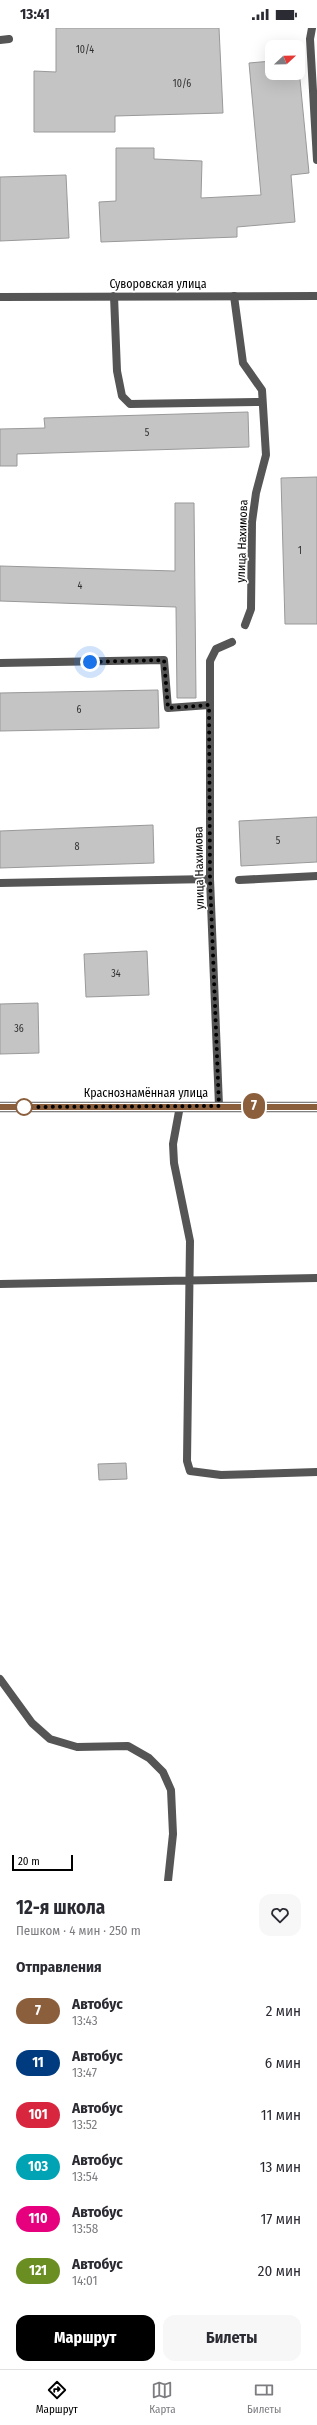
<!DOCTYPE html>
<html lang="ru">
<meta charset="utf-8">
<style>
:root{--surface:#fff;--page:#f7f7f7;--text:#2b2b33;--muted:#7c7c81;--line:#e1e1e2;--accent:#000}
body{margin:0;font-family:"Fira Sans Condensed",sans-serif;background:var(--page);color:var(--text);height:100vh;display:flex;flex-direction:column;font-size:15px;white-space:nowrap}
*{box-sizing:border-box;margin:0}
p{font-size:13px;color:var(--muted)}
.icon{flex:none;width:22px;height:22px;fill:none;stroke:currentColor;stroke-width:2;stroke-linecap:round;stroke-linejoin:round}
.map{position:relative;height:1853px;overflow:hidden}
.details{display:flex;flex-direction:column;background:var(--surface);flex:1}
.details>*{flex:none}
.badge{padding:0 8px;border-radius:13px;font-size:14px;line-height:26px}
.needle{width:26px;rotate:68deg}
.fabs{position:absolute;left:265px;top:12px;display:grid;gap:8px}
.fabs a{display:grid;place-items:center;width:40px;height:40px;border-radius:8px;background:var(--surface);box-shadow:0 4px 16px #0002;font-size:20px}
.scale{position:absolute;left:12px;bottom:10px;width:61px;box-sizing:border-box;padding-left:4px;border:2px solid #000;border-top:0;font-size:11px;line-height:14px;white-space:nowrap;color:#000;-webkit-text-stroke:3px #fff;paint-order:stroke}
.you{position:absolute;width:20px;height:20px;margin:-10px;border:3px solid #fff;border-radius:50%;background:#1a73e8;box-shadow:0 0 0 6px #1a73e833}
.map>.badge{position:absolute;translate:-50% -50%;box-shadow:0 0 0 2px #fff}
h2{padding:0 16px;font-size:15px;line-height:36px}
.round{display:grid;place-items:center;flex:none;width:42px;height:42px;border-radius:12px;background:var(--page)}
.head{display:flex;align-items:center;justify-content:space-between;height:68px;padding:0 16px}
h1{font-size:19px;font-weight:700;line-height:30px}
.button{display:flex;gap:8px;margin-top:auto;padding:8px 16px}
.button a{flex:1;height:46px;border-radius:12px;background:var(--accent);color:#fff;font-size:16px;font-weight:700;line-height:46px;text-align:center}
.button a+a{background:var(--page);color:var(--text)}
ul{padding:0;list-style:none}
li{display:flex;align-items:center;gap:12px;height:52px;padding:0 16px}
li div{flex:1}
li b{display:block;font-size:15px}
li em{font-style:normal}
li .badge{min-width:44px;font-weight:700;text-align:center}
.status{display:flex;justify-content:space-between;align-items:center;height:28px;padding:0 20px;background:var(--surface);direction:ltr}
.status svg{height:11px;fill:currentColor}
.dock{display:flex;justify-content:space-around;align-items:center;height:56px;border-top:1px solid var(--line);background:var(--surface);font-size:11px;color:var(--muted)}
.dock a{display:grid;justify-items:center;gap:2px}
.dock .selected{color:var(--accent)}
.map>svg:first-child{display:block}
.building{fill:#c4c4c4;stroke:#999}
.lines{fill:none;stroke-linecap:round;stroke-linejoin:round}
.primary-casing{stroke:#dbdbdb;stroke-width:12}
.service{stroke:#555;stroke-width:8}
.minor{stroke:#555;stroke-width:8}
.primary{stroke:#000;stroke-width:10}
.line-casing{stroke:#fff;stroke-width:9}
.line{stroke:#8b5e3c;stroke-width:6}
.walk{stroke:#000;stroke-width:4;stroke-dasharray:0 7.2}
.stop-dot{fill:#fff;stroke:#8b5e3c;stroke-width:2}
.labels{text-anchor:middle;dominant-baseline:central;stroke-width:3.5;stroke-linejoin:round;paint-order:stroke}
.number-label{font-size:10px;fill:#313131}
.street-label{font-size:12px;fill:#000;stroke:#fff}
</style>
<div class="status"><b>13:41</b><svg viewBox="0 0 49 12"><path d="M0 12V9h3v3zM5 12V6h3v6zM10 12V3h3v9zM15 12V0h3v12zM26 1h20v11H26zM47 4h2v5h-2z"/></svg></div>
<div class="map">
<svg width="317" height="1853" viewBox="0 0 317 1853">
<rect width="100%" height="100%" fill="#fff"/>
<!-- building -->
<path class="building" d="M56,0H219L223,85L115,88V104H34V43L56,44Z
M298,31L309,145L291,147L295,194L237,199V209L101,214L99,174L116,173V120H154V131L202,133L201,170L261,167L249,35L272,33V45H298Z
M66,147L69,210L0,213V149Z
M248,384L249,419L17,426V438H0V401L45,400L44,390Z
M317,449V596H285L281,450Z
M175,475H194L196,670H177L176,579L0,573V538L175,543Z
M158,662L159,700L0,703V665Z
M317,789V834L241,838L239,793Z
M153,797L154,835L0,840V803Z
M147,923L149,967L86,969L84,926Z
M38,975L39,1025L0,1026V976Z
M126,1435L127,1451L99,1452L98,1436Z"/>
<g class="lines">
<!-- primary casing -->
<g class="primary-casing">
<path id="primary" d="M0,1079H317"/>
</g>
<!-- service -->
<path class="service" d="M312,0L310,11L317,132
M0,12L9,11
M114,268L117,343L122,368L130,376L262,374
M234,268L243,335L262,362L266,427L256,465L252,494L251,581L245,597
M0,635L164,632L168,680L209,677
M239,852L317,848
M0,855L210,851
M180,1078L173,1116L174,1135L190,1213L187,1433L190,1443L221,1447L317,1444
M219,1078L210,851V633L216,621L232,614
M0,1256L317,1250
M0,1651L32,1695L50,1711L77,1719L128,1718L149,1730L163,1744L171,1762L173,1806L168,1853"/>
<!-- minor -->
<path class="minor" d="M0,269L317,268"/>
<!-- primary -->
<use href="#primary" class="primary"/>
</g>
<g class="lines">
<!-- line casing -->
<g class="line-casing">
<path id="line" d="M0,1079H317"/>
</g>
<!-- line -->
<use href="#line" class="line"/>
<!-- walk -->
<path class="walk" d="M24,1079L219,1078L210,851L209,677L168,680L164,632L90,634"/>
</g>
<!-- markers -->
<circle class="stop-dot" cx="24" cy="1079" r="8"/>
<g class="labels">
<!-- number labels -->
<g class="number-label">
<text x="85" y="22">10/4</text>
<text x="182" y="56">10/6</text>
<text x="147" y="405">5</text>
<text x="300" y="523">1</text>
<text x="80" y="558">4</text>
<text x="79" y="682">6</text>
<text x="278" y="813">5</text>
<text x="77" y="819">8</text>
<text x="116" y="946">34</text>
<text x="19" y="1001">36</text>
</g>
<!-- street labels -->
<g class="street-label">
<text x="158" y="256">Суворовская улица</text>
<text transform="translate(242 513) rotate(-88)">улица Нахимова</text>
<text transform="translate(199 840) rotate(-91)">улица Нахимова</text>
<text x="146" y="1065">Краснознамённая улица</text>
</g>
</g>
</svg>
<div class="fabs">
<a><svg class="needle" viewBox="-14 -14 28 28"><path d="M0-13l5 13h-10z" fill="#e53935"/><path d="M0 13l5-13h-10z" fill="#7c7c81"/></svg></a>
</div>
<div class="scale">20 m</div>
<div class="you" style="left:90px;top:634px"></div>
<b class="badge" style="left:254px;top:1078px;background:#8b5e3c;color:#fff">7</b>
</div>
<section class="details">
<div class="head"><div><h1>12-я школа</h1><p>Пешком · 4 мин · 250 m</p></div><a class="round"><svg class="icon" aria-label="heart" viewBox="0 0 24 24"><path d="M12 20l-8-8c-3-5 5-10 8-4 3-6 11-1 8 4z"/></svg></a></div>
<h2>Отправления</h2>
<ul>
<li><span class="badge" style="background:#8b5e3c;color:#fff">7</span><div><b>Автобус</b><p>13:43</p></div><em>2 мин</em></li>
<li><span class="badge" style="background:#003b80;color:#fff">11</span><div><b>Автобус</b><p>13:47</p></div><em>6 мин</em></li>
<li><span class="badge" style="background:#d7263d;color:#fff">101</span><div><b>Автобус</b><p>13:52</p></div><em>11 мин</em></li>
<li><span class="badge" style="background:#00a3b4;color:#fff">103</span><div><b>Автобус</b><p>13:54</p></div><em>13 мин</em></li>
<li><span class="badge" style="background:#e6007e;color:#fff">110</span><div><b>Автобус</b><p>13:58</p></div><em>17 мин</em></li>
<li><span class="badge" style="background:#6b8e23;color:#fff">121</span><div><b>Автобус</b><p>14:01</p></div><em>20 мин</em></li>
</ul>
<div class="button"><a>Маршрут</a><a>Билеты</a></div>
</section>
<nav class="dock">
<a class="selected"><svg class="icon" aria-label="directions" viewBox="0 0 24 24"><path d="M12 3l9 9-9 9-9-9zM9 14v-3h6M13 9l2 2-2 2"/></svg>Маршрут</a>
<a><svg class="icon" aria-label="map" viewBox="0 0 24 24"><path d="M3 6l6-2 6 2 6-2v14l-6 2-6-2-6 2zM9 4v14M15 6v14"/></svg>Карта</a>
<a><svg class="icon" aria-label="tickets" viewBox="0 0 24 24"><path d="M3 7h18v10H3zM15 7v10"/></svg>Билеты</a>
</nav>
